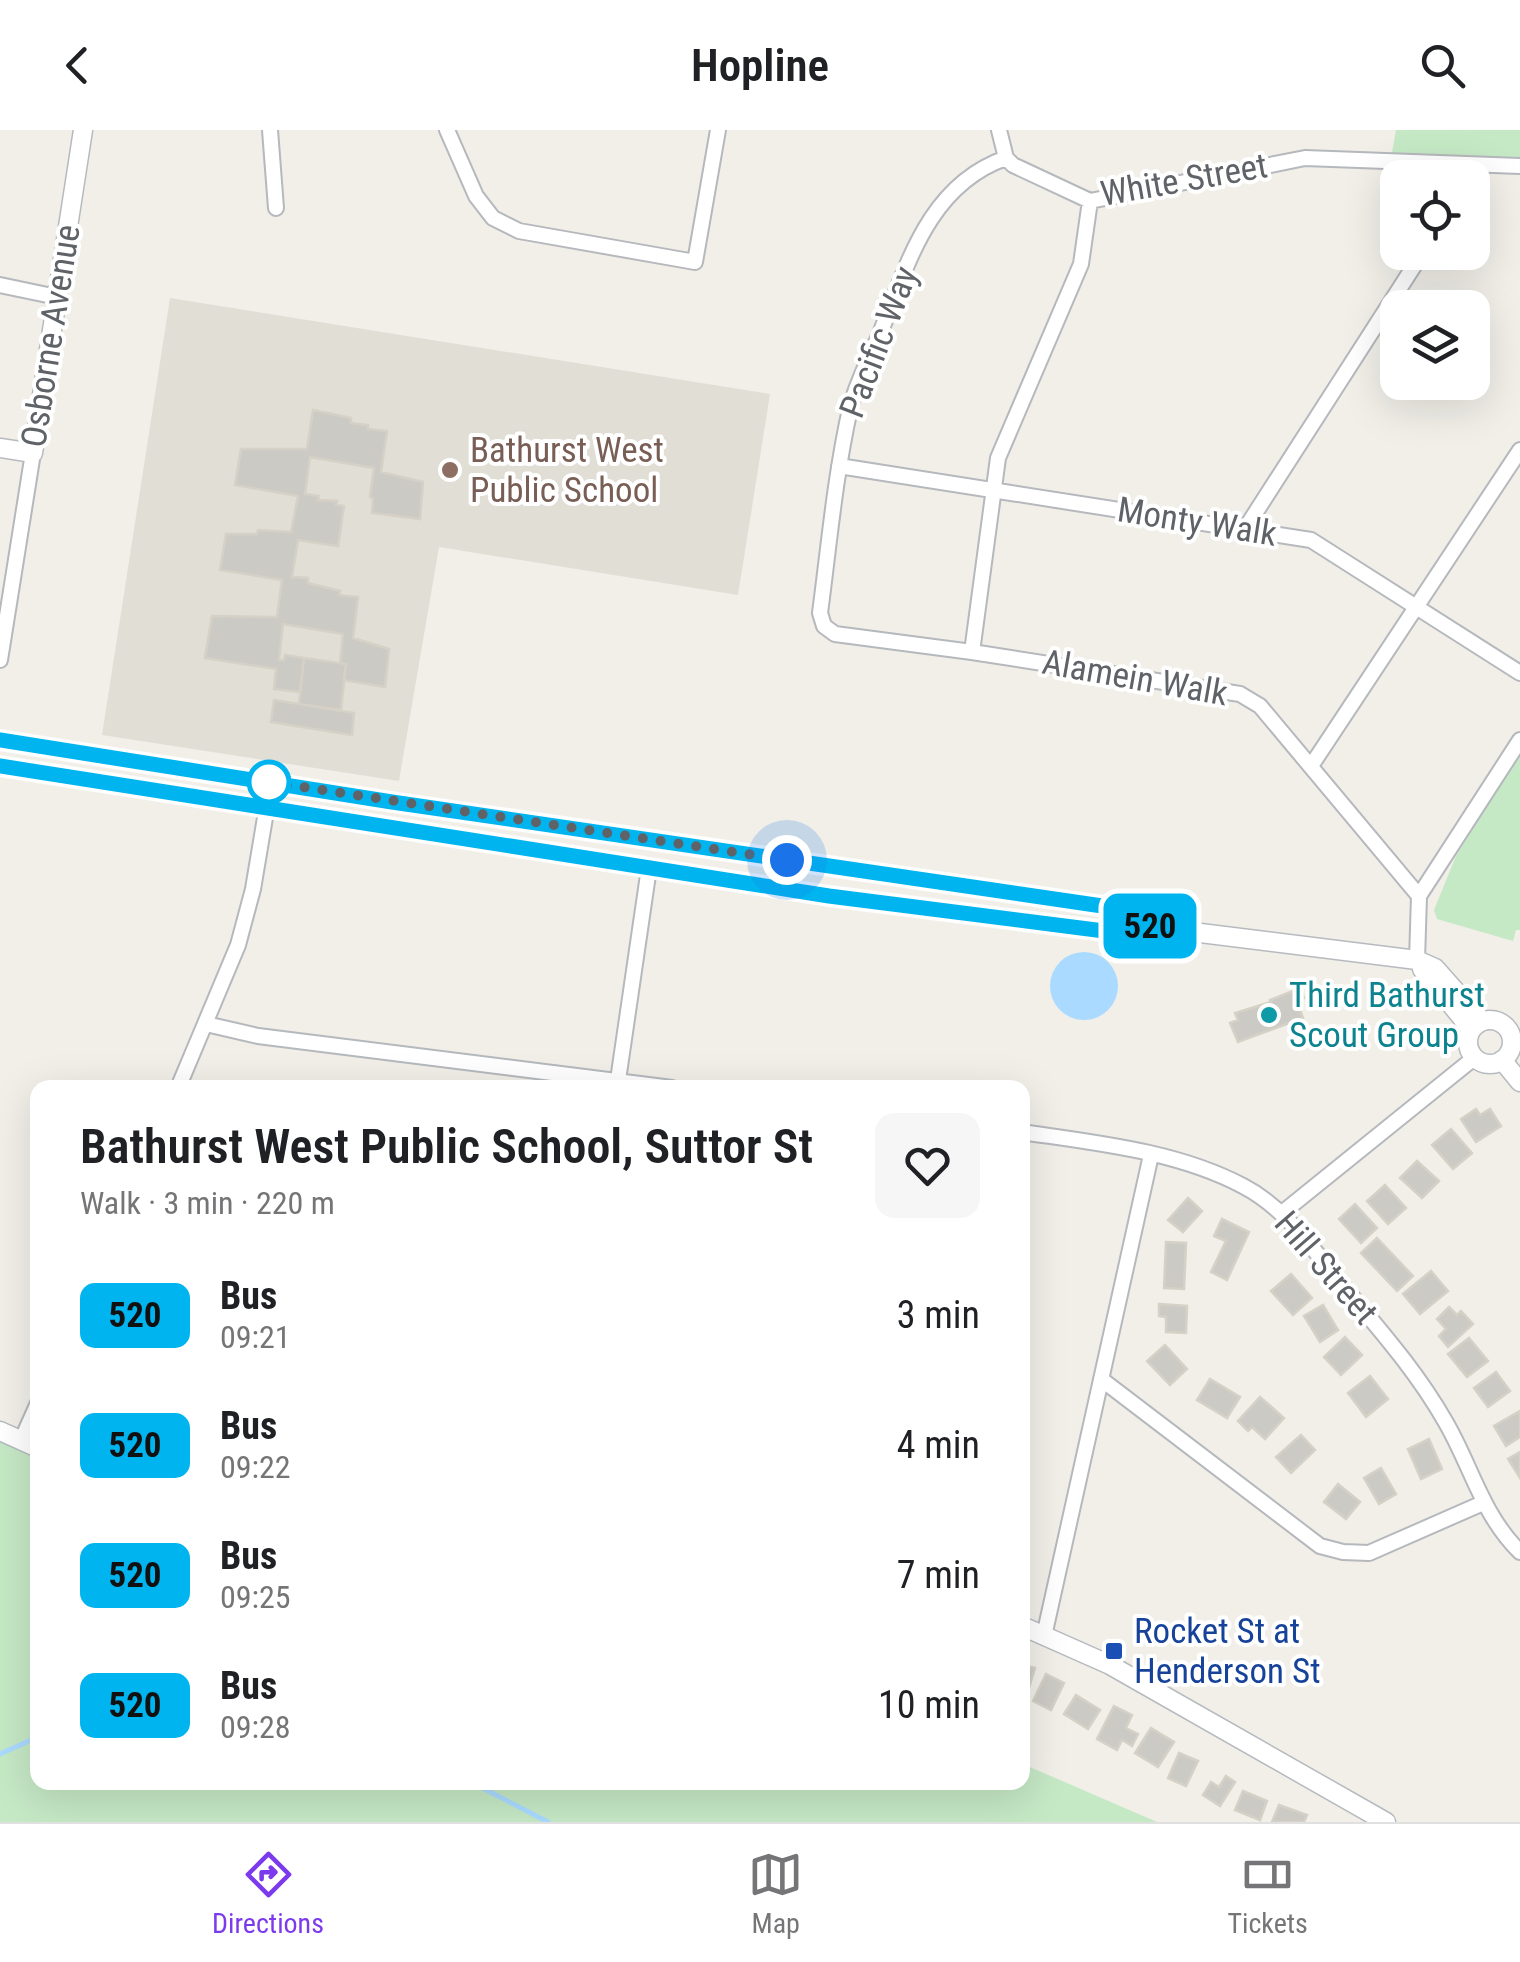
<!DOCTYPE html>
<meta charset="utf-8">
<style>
:root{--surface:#fff;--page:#f6f6f6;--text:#202124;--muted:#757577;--line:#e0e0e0;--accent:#7c3aed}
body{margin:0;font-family:"Roboto Condensed",sans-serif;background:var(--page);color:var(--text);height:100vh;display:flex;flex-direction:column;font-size:38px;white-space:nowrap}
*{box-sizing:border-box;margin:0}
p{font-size:32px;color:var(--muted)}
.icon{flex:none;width:55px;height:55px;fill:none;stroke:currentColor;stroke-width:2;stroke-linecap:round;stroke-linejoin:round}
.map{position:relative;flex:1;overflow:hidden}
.side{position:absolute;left:30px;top:950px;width:1000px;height:710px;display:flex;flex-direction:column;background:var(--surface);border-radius:20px;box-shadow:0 10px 40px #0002}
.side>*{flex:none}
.badge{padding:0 20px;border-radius:15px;font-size:35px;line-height:65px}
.fabs{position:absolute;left:1380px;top:30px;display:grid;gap:20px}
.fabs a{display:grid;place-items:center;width:110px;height:110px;border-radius:20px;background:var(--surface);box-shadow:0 10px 40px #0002;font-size:50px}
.you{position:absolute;width:50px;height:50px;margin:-25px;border:8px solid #fff;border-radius:50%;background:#1a73e8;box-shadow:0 0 0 15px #1a73e833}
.map>.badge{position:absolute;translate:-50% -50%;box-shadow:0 0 0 5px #fff}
.round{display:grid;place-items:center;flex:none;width:105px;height:105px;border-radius:20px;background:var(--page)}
.summary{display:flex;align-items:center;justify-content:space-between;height:170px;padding:0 50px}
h1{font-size:48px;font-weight:600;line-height:75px}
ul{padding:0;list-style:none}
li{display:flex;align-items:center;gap:30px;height:130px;padding:0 50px}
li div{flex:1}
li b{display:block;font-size:38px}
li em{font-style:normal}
li .badge{min-width:110px;font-weight:700;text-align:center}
header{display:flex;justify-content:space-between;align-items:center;height:130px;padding:0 50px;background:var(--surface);font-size:45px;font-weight:600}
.menu{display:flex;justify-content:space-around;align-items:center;height:140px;border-top:2px solid var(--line);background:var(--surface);font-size:28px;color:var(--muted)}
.menu a{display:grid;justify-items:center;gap:5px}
.menu .on{color:var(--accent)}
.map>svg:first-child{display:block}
.education{fill:#e1ded6}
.green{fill:#c5e8c5}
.water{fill:#aadaff}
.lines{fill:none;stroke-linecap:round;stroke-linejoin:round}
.stream{stroke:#aadaff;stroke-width:5}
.building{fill:#cccac5;stroke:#d6d1c6;stroke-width:2.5}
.street-casing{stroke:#b5b8bc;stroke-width:18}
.secondary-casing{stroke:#b6babf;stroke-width:21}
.street{stroke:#fff;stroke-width:14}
.secondary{stroke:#fff;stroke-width:18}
.line-casing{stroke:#fff;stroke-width:22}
.line{stroke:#00b5ef;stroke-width:15}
.walk{stroke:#5f6368;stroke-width:10;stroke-dasharray:0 18}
.education-dot{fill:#8d6e63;stroke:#fff;stroke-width:4}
.stop-dot{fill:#fff;stroke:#00b5ef;stroke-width:5}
.culture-dot{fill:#0f9aa8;stroke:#fff;stroke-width:4}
.transit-dot{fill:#1a4fb4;stroke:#fff;stroke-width:4}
.labels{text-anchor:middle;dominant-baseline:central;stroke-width:8;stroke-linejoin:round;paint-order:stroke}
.street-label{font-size:35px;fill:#5f6368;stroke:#fff}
.education-label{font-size:35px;fill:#785e54;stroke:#fff;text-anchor:start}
.culture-label{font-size:35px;fill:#0d838f;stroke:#fff;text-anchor:start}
.transit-label{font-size:35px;fill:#164399;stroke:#fff;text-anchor:start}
</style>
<header><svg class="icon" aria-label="back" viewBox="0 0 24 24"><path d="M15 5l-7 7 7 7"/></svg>Hopline<svg class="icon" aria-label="search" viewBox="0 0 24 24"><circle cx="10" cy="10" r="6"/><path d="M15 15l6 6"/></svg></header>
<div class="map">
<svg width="1520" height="1692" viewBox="0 0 1520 1692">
<rect width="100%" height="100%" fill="#f1efe8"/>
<!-- education -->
<path class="education" d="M170,168L770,264L738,465L439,417L399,651L102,605Z"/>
<!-- green -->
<path class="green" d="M1396,0H1520V28L1392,23Z
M1520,623V800H1516L1513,811L1437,789L1434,780L1456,726Z
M0,1301L37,1318L38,1652H1022L1023,1634L1157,1692H0Z"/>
<!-- water -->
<path class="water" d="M1050 856a34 34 0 1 1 68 0a34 34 0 1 1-68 0Z"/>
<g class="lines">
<!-- stream -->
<path class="stream" d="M0,1624L38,1607
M471,1652L548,1692"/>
</g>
<!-- building -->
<path class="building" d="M313,280L351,288V293L368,295V299L387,301L381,342L423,352L420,389L372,383L373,368L370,367L374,338L310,327L305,364L319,366L318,370L337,371L336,375L344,376L338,416L298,410L292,447L308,448V453L340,461L339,465L358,467L353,508L389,519L385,557L344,550L346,534L340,533L343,504L283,494L279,530H284L285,525L304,528L300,562L274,559L276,539L205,528L212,486L277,487L282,450L220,440L226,404H257L258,400L291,402L298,366L235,355L241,319H307Z
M304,528L346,534L341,580L299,574Z
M274,570L354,583L352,605L271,592Z
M1300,858L1304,868L1297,871L1303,888L1238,912L1230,893L1238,890L1235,883L1271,872L1270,870Z
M1476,979L1480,985L1490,979L1501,996L1476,1012L1461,989Z
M1451,999L1472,1023L1453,1039L1432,1015Z
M1417,1031L1439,1051L1422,1068L1400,1048Z
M1385,1055L1406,1078L1388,1094L1367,1071Z
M1188,1068L1202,1081L1183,1102L1168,1090Z
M1355,1074L1377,1098L1361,1113L1339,1089Z
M1222,1089L1249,1102L1227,1150L1211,1142L1226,1111L1214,1106Z
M1377,1108L1413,1146L1397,1161L1361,1123Z
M1166,1112L1186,1113L1184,1159L1164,1158Z
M1431,1141L1448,1161L1420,1184L1403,1164Z
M1291,1144L1312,1168L1293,1185L1271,1161Z
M1159,1174L1187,1176L1186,1203L1166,1202V1187L1159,1186Z
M1323,1175L1338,1200L1320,1212L1304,1186Z
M1449,1177L1457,1185L1461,1181L1473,1194L1448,1217L1439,1206L1446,1199L1437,1189Z
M1345,1207L1362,1225L1341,1245L1324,1227Z
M1469,1208L1488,1231L1467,1247L1448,1224Z
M1165,1215L1187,1239L1170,1255L1147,1231Z
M1496,1242L1510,1261L1488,1277L1474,1258Z
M1370,1246L1388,1269L1366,1287L1348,1263Z
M1210,1249L1240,1267L1227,1288L1197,1270Z
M1260,1267L1284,1288L1265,1309L1252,1297L1248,1301L1238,1291Z
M1520,1281V1307L1506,1316L1494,1296Z
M1301,1305L1315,1320L1291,1343L1276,1327Z
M1429,1309L1442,1339L1421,1349L1408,1319Z
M1520,1322V1348L1508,1329Z
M1381,1338L1396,1364L1379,1374L1364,1348Z
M1338,1354L1360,1372L1346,1389L1324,1372Z
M1022,1535L1035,1538L1027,1564L1022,1562Z
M1046,1544L1064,1553L1051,1580L1033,1571Z
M1076,1565L1100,1580L1088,1599L1064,1584Z
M1114,1576L1132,1585L1126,1598L1138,1604L1132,1616L1122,1610L1117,1620L1097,1609Z
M1151,1598L1174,1612L1158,1637L1135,1623Z
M1179,1623L1198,1631L1186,1656L1168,1648Z
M1226,1646L1235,1652L1220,1676L1203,1665L1211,1652L1219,1657Z
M1243,1661L1267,1671L1260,1690L1235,1680Z
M1279,1675L1307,1685L1304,1692H1272Z"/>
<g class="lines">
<!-- street casing -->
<g class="street-casing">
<path id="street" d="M270,0L276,78
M447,0L476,66L493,88L519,101L695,132L718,0
M999,0L1006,28L1013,35L1090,71L1305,28L1520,36
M1006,28C929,55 908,133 881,201C871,226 856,253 850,279C835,346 829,415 820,483L824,496L835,504L972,522L1240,564L1260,576L1419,766
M0,155L57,167
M839,336L1311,410L1520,543
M1245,399L1423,122
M972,522L998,328L1081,134L1090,71
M0,530L33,323
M1311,636L1520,320
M1417,830L1419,766L1520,610
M206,894L258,906L672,958
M617,957L649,738
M178,958L238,815L253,759L271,652
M1022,1002C1096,1013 1177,1021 1243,1056C1286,1078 1314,1121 1344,1157C1380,1200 1417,1242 1445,1291C1471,1335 1482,1385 1520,1422
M1282,1083L1474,928
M1101,1249L1320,1416L1343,1422L1369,1423L1483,1373
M21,1311L38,1273
M1044,1506L1151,1025"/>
</g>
<!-- secondary casing -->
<g class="secondary-casing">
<path id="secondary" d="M0,318L33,323L83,0
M0,610L392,672L1116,778L1152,797
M0,636L829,766L1112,802L1152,797L1417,830L1435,838L1482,891
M1422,839L1471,899
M1468 912a22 22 0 1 1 44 0a22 22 0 1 1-44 0Z
M1502,930L1520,952
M0,1301L38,1318
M1022,1496L1110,1535L1386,1692"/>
</g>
<!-- street -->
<use href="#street" class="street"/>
<!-- secondary -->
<use href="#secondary" class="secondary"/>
</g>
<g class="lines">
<!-- line casing -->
<g class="line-casing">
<path id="line" d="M0,610L392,672L1116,778L1152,798L1112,802L829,766L0,636"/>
</g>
<!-- line -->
<use href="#line" class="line"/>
<!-- walk -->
<path class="walk" d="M269,652L787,730"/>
</g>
<!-- markers -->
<circle class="education-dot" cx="450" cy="340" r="10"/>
<circle class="stop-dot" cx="269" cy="652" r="20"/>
<circle class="culture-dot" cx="1269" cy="885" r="10"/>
<rect class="transit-dot" x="1104" y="1511" width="20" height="20" rx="5"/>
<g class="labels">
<!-- street labels -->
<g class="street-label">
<text transform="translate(1184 50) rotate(-10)">White Street</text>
<text transform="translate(51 206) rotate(-81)">Osborne Avenue</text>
<text transform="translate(879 212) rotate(-69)">Pacific Way</text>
<text transform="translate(1197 392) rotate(9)">Monty Walk</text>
<text transform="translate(1135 548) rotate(10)">Alamein Walk</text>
<text transform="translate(1326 1138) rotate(49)">Hill Street</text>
</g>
<!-- education labels -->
<g class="education-label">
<text x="470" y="320">Bathurst West<tspan x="470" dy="40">Public School</tspan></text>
</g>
<!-- culture labels -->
<g class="culture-label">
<text x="1289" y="865">Third Bathurst<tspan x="1289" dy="40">Scout Group</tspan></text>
</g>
<!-- transit labels -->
<g class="transit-label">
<text x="1134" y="1501">Rocket St at<tspan x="1134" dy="40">Henderson St</tspan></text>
</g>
</g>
</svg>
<div class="fabs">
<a><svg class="icon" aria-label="locate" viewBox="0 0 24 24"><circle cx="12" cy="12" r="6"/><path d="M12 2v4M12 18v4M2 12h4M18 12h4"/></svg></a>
<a><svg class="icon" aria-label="layers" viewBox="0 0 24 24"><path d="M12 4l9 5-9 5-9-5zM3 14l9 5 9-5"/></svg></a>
</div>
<div class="you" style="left:787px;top:730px"></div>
<b class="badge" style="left:1150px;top:796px;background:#00b5ef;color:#111">520</b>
<section class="side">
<div class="summary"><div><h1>Bathurst West Public School, Suttor St</h1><p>Walk · 3 min · 220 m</p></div><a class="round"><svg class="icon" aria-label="heart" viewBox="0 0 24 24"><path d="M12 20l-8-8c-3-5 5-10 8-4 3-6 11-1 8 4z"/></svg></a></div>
<ul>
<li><span class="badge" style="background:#00b5ef;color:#111">520</span><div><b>Bus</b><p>09:21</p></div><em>3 min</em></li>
<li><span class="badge" style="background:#00b5ef;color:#111">520</span><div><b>Bus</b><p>09:22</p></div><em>4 min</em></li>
<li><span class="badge" style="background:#00b5ef;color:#111">520</span><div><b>Bus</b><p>09:25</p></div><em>7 min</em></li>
<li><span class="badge" style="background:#00b5ef;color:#111">520</span><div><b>Bus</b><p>09:28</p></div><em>10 min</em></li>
</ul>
</section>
</div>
<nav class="menu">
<a class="on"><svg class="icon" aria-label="directions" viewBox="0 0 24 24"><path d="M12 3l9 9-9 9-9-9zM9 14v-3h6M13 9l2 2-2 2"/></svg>Directions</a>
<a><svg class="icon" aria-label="map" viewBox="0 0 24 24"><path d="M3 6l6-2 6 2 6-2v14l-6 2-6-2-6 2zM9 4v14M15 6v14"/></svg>Map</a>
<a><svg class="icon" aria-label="tickets" viewBox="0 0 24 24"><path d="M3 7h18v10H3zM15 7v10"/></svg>Tickets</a>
</nav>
